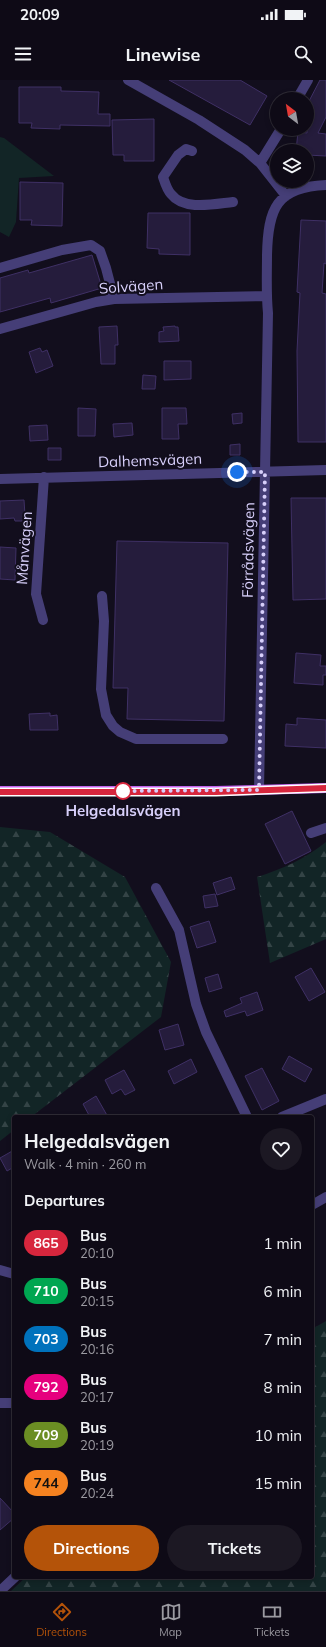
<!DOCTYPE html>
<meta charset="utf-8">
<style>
:root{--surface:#0e0a16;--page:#1c1823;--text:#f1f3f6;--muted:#9b9aa1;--line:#2e2b35;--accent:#b45309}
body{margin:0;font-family:Mulish,sans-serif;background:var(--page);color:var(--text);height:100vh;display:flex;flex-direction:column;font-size:15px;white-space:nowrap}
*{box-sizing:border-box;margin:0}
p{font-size:13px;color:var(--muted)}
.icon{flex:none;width:22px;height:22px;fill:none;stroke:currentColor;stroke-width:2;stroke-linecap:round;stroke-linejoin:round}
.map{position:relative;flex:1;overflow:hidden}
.drawer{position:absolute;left:12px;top:1035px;width:302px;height:464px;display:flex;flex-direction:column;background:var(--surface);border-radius:4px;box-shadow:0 2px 6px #0003,0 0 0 1px var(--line)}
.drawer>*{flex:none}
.badge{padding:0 8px;border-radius:13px;font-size:14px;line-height:26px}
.needle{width:26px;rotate:329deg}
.controls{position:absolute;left:270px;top:12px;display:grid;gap:8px}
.controls a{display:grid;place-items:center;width:44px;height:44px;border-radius:50%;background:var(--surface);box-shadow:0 2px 6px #0003,0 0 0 1px var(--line);font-size:20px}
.you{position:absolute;width:20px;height:20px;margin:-10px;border:3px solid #fff;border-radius:50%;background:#1a73e8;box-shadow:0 0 0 6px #1a73e833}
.map>.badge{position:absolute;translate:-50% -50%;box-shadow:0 0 0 2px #fff}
h2{padding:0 12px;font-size:15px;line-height:36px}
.round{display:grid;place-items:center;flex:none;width:42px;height:42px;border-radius:21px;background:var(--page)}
.overview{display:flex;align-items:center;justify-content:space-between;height:68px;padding:0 12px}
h1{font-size:19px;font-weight:700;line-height:30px}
.button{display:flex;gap:8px;margin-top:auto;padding:8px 12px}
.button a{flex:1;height:46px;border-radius:24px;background:var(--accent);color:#fff;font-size:16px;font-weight:700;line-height:46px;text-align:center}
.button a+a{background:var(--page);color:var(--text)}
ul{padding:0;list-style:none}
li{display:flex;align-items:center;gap:12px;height:48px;padding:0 12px}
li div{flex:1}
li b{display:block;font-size:15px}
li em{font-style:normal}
li .badge{min-width:44px;font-weight:700;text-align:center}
.status{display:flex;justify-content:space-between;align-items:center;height:28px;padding:0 20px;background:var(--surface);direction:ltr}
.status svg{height:11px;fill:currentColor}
header{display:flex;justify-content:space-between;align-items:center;height:52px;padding:0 12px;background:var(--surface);font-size:18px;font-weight:700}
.tabs{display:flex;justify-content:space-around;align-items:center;height:56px;border-top:1px solid var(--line);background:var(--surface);font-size:11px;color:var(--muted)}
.tabs a{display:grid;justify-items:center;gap:2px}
.tabs .current{color:var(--accent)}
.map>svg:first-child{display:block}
.forest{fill:url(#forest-firs)}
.green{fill:#122526}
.building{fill:#251c3c;stroke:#3f3065}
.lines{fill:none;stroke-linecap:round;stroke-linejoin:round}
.minor{stroke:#453e77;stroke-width:10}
.major{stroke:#c562ee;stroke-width:10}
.line-casing{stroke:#fff;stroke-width:9}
.line{stroke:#d7263d;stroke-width:6}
.walk{stroke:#d7cffa;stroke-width:4;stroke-dasharray:0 7.2}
.stop-dot{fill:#fff;stroke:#d7263d;stroke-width:2}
.labels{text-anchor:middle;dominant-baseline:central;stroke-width:4;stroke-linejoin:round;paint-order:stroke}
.street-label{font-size:15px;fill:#d7cffa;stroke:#120e1d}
.stop-label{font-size:15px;font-weight:bold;fill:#d7cffa;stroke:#120e1d}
</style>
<div class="status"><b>20:09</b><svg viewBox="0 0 49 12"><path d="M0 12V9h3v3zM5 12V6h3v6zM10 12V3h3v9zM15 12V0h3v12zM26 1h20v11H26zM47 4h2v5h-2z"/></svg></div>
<header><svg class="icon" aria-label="menu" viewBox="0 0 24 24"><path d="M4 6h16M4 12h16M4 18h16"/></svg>Linewise<svg class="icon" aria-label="search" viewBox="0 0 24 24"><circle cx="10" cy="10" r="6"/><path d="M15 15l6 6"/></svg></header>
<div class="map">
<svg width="326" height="1511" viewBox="0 0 326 1511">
<defs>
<pattern id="forest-firs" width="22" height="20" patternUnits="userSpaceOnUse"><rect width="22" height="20" fill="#122526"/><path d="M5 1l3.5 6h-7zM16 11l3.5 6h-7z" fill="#344446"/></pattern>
</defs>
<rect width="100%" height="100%" fill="#120e1d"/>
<!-- forest -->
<path class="forest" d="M0,747L50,752L125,797L171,882L161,937L31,1037H14V1050L0,1061Z
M326,762V859L270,883L257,797C282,789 305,779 326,762Z
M326,1241V1511H11L26,1497H312V1249Z"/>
<!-- green -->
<path class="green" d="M0,57L4,58L54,96L19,98L16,142L9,157L0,152Z"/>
<!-- building -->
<path class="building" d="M169,0H240L267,16L250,45Z
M320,0H326V37L318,53L326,54V76L307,75V71H296L298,52L307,53V25Z
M19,7H61V11L99,12L98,34H110V46L60,45V49L31,48L32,43H19Z
M154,39V81H124V75H113L112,40Z
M20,102L63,103L62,146L31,145L32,140H20Z
M148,133H190V175L159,174V169L147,168Z
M301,140L326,141V184L324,183L322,213L326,214V362H298L297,271L300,213L297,212Z
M92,175L102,208L51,223L50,218L0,232V198L28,190L29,193Z
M117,246L118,265H115V284H101L99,247Z
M175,246V247H178L179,261L159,262V252L164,251L163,247Z
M40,268L42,272L47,270L53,286L36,293L29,272Z
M164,281H191V299L164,300Z
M143,295L156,296L155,309H142Z
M78,328L96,329L95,356H78Z
M162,328H186L187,344H178L179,359H162Z
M242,333V343L233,344L232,334Z
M132,343L133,355L114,357L113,344Z
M47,345L48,360L30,361L29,346Z
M240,364V375H230V365Z
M48,368H61V380H48Z
M291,418H326V519L293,520Z
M24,420L25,435H24V441H15L14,438L0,439V421Z
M117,461L228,463L224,641L127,639L128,608H113Z
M0,467L16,468L15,500L0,499Z
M296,573L321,575L320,586H326V595H323V605L294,603Z
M50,633V636L57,635L58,650H30L29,634Z
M297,638L326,640V668L285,666L286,644L297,645Z
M292,731L311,771L285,784L265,744Z
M231,797L235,809L217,815L213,803Z
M215,814L218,826L205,828L203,816Z
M209,841L216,862L197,868L190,847Z
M311,888L325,912L309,921L295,897Z
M218,894L222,908L209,912L205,898Z
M257,912L263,930L247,936L245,931L226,937L224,931L242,923L240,918Z
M178,944L184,965L165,970L159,950Z
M289,976L312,989L305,1002L282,989Z
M191,979L197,992L174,1004L168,991Z
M262,988L279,1021L262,1030L245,996Z
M124,990L135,1010L125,1015L121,1009L112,1014L105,1000Z
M96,1016L108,1037H90L83,1024Z
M14,1070V1087L7,1091L0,1078Z
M0,1418L14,1433V1438L0,1450Z"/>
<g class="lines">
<!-- minor -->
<path class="minor" d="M128,0L199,40L245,70L260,83L286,116
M297,19L308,0
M192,71L186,69L178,75L163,97C165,103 167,110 171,114C184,131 214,124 233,122
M260,83L281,49
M0,188L62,170L91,165L100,171L106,188L114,219
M0,249L96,222L114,219L267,216
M0,399L326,390
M102,516L104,541L101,609L106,635L113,646L120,652L136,659H223
M43,540L36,514L44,397
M259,710L268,233C266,213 267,194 267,175C268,129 276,107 326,105
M311,753L326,748
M156,808L179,850L196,924L206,952L247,1037
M282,1037L326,1019
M312,1125L326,1117
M0,1190L14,1194
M0,1323H14
M0,1511L15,1497"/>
<!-- major -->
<path class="major" d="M0,711H216L326,708"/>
</g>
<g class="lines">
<!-- line casing -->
<g class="line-casing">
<path id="line" d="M0,712H216L326,708"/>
</g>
<!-- line -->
<use href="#line" class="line"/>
<!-- walk -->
<path class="walk" d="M123,711H118L259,710L265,392H237"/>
</g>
<!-- markers -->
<circle class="stop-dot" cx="123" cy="711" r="8"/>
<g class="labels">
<!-- street labels -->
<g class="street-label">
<text transform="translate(131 206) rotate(-4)">Solvägen</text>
<text transform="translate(150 380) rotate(-2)">Dalhemsvägen</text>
<text transform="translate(24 468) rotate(-86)">Månvägen</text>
<text transform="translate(248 470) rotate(-89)">Förrådsvägen</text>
</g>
<!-- stop labels -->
<g class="stop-label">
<text x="123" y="730">Helgedalsvägen</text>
</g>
</g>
</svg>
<div class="controls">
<a><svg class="needle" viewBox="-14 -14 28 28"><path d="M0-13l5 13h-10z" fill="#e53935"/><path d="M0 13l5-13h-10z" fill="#9b9aa1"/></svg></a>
<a><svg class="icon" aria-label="layers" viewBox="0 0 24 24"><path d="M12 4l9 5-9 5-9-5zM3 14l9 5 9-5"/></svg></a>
</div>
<div class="you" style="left:237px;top:392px"></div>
<section class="drawer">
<div class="overview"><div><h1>Helgedalsvägen</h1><p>Walk · 4 min · 260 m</p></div><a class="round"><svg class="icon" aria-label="heart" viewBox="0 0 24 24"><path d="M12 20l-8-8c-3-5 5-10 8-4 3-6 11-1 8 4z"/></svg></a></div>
<h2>Departures</h2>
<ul>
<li><span class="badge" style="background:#d7263d;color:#fff">865</span><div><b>Bus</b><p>20:10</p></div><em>1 min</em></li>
<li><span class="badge" style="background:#00a651;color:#fff">710</span><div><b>Bus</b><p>20:15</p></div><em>6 min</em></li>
<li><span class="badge" style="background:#0072bc;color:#fff">703</span><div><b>Bus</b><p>20:16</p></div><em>7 min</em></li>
<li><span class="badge" style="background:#e6007e;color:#fff">792</span><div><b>Bus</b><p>20:17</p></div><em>8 min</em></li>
<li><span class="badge" style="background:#6b8e23;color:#fff">709</span><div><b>Bus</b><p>20:19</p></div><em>10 min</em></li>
<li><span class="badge" style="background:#f58220;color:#111">744</span><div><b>Bus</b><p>20:24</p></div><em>15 min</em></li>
</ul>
<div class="button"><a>Directions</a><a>Tickets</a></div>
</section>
</div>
<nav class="tabs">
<a class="current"><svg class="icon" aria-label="directions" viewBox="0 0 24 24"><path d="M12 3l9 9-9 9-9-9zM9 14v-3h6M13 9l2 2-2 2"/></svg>Directions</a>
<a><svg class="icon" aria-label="map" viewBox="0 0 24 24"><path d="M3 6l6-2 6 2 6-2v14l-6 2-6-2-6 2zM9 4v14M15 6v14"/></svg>Map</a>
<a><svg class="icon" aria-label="tickets" viewBox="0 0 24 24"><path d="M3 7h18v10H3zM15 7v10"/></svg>Tickets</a>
</nav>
